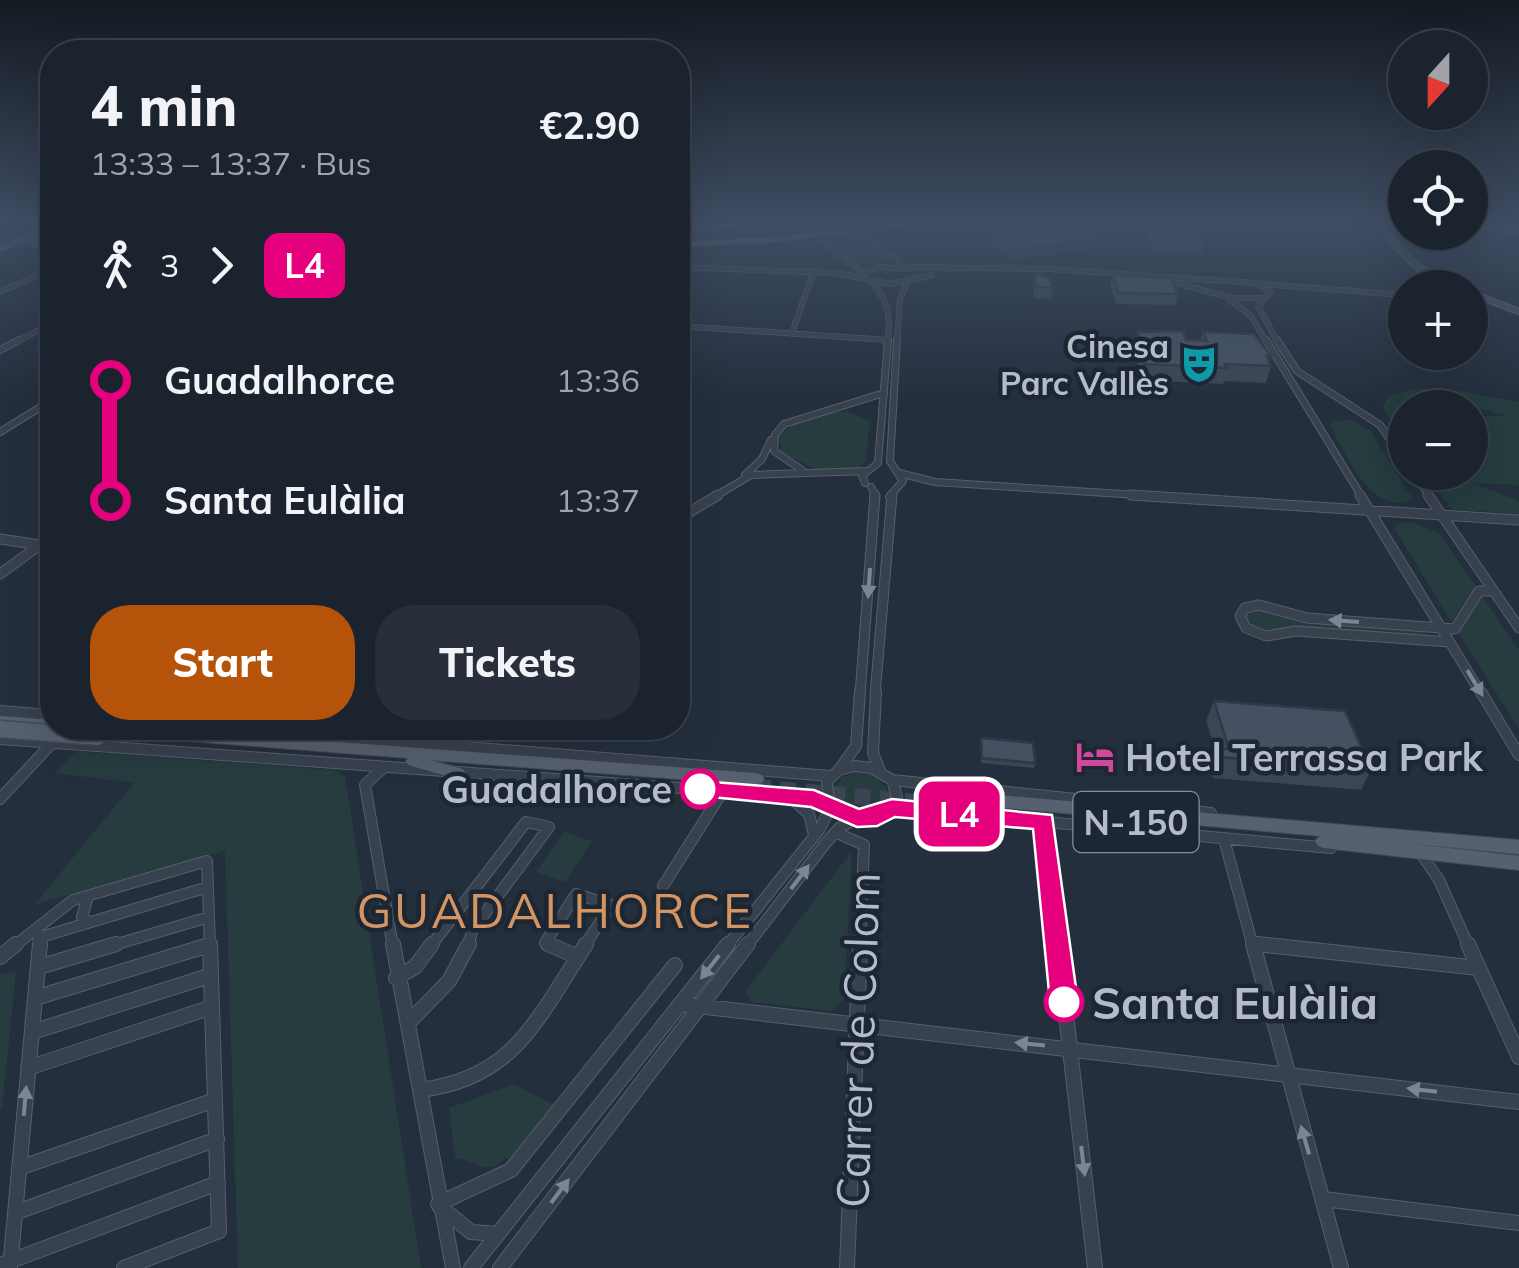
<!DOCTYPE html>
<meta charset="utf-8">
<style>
:root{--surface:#1b232e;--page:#282f3a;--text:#f1f3f6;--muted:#a0a4aa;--line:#39404a;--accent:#b45309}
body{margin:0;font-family:Mulish,sans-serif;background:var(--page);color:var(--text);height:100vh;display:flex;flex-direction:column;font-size:38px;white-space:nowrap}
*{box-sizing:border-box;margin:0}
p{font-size:32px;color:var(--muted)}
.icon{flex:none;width:55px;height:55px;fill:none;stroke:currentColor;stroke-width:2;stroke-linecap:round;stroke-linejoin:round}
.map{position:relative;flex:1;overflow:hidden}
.panel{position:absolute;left:40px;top:40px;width:650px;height:700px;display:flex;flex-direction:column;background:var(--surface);border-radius:40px;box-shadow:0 10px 40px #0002,0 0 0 2px var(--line)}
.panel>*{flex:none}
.badge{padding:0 20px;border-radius:15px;font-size:35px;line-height:65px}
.needle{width:65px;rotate:201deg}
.fabs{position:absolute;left:1388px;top:30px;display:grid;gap:20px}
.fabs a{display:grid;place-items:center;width:100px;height:100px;border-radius:50%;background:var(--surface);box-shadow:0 10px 40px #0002,0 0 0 2px var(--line);font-size:50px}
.map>.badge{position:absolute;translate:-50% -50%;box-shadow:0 0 0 5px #fff}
.legs{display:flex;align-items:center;gap:15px;height:110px;padding:0 50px;font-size:32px}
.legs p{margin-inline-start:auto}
.headline{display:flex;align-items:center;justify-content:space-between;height:170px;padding:0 50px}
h1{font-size:55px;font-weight:800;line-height:75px}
.cta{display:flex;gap:20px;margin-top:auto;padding:20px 50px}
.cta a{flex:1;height:115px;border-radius:40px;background:var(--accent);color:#fff;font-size:40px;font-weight:800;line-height:115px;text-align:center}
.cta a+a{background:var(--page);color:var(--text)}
ul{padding:0 50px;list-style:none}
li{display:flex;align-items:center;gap:35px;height:120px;font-size:38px}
li i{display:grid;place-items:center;width:15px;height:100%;margin:0 12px;background:currentColor}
li i::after{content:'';width:25px;height:25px;margin:-12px;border:8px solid;border-radius:50%;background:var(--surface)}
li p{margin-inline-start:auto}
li:first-child i{background:linear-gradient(#0000 50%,currentColor 0)}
li:last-child i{background:linear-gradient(currentColor 50%,#0000 0)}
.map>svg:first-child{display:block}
.green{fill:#263c3f}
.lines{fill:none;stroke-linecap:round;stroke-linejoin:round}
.street-tunnel{stroke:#3a4453;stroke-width:5;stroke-dasharray:5 2.5;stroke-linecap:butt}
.primary-tunnel{stroke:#3a4453;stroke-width:16;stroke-dasharray:16 9;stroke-linecap:butt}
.street-far4-casing{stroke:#565f6c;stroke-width:6}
.street-far3-casing{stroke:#565f6c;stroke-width:8}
.street-far2-casing{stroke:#565f6c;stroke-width:11}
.street-far1-casing{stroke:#565f6c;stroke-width:12}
.street-casing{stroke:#565f6c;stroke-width:16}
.secondary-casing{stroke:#565f6c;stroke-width:3}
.primary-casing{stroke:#414a57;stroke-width:2}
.highway-casing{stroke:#434c59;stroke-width:3}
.street-far4{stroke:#38414e;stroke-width:5}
.street-far3{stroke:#38414e;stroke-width:6}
.street-far2{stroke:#38414e;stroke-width:9}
.street-far1{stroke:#38414e;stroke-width:10}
.street{stroke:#38414e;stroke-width:14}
.secondary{fill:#465061;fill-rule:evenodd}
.primary{fill:#56606e;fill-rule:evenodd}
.highway{fill:#746855;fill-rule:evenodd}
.primary-bridge-casing{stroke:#414a57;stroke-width:19;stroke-linecap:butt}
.primary-bridge{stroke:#56606e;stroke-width:16}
.wall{fill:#3b4654}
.shaded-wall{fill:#303945}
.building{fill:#455162;stroke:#303945;stroke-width:2.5}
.oneway{fill:#7c8592}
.line-1{fill:#e6007e;stroke:#fff;stroke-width:2.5}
.stop-1-dot{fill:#fff;stroke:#e6007e;stroke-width:5}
.labels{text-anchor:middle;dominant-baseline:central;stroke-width:9;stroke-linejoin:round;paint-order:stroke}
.far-poi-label{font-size:32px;font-weight:bold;fill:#b4bcc9;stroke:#1d2633;text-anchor:end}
.shield{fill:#1d2633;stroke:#878f9c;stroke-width:2.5}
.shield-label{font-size:35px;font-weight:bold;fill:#b4bcc9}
.poi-label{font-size:38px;font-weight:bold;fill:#b4bcc9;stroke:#1d2633;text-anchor:start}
.stop-label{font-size:38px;font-weight:bold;fill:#b4bcc9;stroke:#1d2633;text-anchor:end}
.near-stop-label{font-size:45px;font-weight:bold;fill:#b4bcc9;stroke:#1d2633;text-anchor:start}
.near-street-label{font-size:45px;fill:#b4bcc9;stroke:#1d2633}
.near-neighbourhood-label{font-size:48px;letter-spacing:2.5px;fill:#d59563;stroke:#1d2633}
</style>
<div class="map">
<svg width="1519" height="1268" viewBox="0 0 1519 1268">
<rect width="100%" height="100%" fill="#242f3e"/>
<!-- green -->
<path class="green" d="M857,235L891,260L890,261L857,265L824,238Z
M1414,389L1459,391L1519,402V485L1472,483L1519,501V514L1451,509L1425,473L1470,472V416H1506L1456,402L1405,408V444L1383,407L1388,396Z
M846,411L870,421L866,460L858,468L816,469L782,453L779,439C793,416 822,413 846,411Z
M1350,420L1370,430L1413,500C1370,516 1347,455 1330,426L1334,421Z
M1411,522L1439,533L1476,586L1451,622L1395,529L1397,524Z
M1481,594L1519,650V729L1458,632Z
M1259,610L1295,620L1423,630L1427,636L1269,633L1246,622L1247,614Z
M76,751L335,770L345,776L421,1268H238L225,851L35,904L134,783L55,773Z
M860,772L874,775L886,787L887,798L876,809L848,808L834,789L842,777Z
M564,832L592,841L565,882L536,872Z
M852,851L844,999L831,1011L751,1002L745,992Z
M16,972L2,1108L0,1109V974Z
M514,1084L556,1106L513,1162L506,1158C485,1178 478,1161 455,1158L449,1108Z"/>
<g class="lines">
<!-- street-tunnel -->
<path class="street-tunnel" d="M836,221L865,235
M808,226L819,240"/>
<!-- primary-tunnel -->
<path class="primary-tunnel" d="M755,787L930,803"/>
<!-- street-far4 casing -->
<g class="street-far4-casing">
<path id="street-far4" d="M798,221H823
M1485,221L1519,225
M865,235L906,267
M819,240L864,273
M678,267L836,273L891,284L932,275
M898,267L1049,269L1257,283L1270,293L1258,306L1278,343
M864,273L879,267L904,269
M871,282C890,302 890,316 888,343
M1176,283L1232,298H1264
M1264,284L1405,295
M0,292L52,269
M1230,300L1251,316L1267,343
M678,326L888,340
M792,333L813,272
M14,343L52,323
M897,343L900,298L908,282"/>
</g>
<!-- street-far3 casing -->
<g class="street-far3-casing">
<path id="street-far3" d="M1266,340L1362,497
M1277,340L1297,371L1380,425L1405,461
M0,350L19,340
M0,432L52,400
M802,470L774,451L775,435L784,424L884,393
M1413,472L1430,497
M899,473L935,482L1169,497
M745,475L762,459L771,440
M865,483L862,476L878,463L888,340
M871,487L876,497
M714,497L751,475L867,471
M889,497L903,481L890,461L897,340"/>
</g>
<!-- street-far2 casing -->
<g class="street-far2-casing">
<path id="street-far2" d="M1131,495L1519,520
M1360,495L1482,695
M1428,495L1519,628
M678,519L718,495
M0,539L40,545
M0,574L52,536
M1450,642L1296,631L1266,636L1246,628L1240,616L1245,608L1259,605L1307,618L1455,629L1479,591H1493
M860,695L875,495
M875,695L892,495"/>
</g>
<!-- street-far1 casing -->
<g class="street-far1-casing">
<path id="street-far1" d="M876,692L873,753L880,771
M1481,692L1519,755
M0,711L52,715
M229,728L830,776
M379,728L399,740
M0,739L723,791L829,803
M855,766L872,768L892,780L897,797L888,811L857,818L829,803L827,781L839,770Z
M382,769L365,785L393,947
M839,770L856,746L860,692
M892,780L1211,813
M791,798L809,814L814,835
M0,799L53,742
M892,808L1331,848
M1044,821L1058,947
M835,832L864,845L860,947
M1224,839L1253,947
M1422,855L1439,880L1469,947
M663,886L723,791
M88,896L82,917L90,922
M37,929L40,947
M41,937L208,887
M1253,944L1280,947
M13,947L73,900L207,861L210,947
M107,947L209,917
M203,947L209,945
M430,947L526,822L549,827L472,931L468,947
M554,947L545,943L576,894L611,905L584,947
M726,947L820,829L831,806
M746,947L825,844L839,828L857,818"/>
</g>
<!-- street casing -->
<g class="street-casing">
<path id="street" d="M393,944L453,1268
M548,944L578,957
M1058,944L1095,1268
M1253,944L1341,1268
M1257,944L1479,968
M1468,944L1519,1057
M0,957L16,944
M578,957L586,944
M39,967L116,944
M396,978L415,967L432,944
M35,998L209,945
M680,1004L1519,1102
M408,1023L449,981L469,944
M32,1032L209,976
M28,1068L212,1007
M420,1090C509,1079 533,1027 578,957
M19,1168L215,1100
M1323,1199L1519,1223
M438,1204L511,1170L675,965
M439,1206L471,1232L498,1234
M17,1212L217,1139
M0,1265L218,1183
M10,1268L40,944
M124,1268L219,1231L210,944
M471,1268L728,944
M500,1268L748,944
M847,1268L860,944"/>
</g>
<!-- secondary casing -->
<g class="secondary-casing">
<path id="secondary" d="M3,221H11L0,226V222Z
M1371,221H1377L1418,264L1462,288C1425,288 1393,247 1371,221Z
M52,227V231L27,240L52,246V250L23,242L0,250V246Z
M1470,290L1519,309V314L1470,295Z"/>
</g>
<!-- primary casing -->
<g class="primary-casing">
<path id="primary" d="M0,716L52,720V728H58L52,730L0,726Z
M81,728H151L756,773L762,775L764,779L762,783L756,785L429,760L463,769L465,773L463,777L457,779L408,765L406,761L408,758L88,733L83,732Z
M929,789L1519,840V854L1404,843L1519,856V870L1324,848L1318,846L1315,841L1320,836L929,801L923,799L921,795L923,791Z"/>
</g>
<!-- highway casing -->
<g class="highway-casing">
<path id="highway" d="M760,221H784L678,233V229Z
M924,221H946L770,242L678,246V242L770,238Z
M1389,221H1405V224Z
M1470,225L1519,230V234L1470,229Z"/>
</g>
<!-- street-far4 -->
<use href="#street-far4" class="street-far4"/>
<!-- street-far3 -->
<use href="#street-far3" class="street-far3"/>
<!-- street-far2 -->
<use href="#street-far2" class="street-far2"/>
<!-- street-far1 -->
<use href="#street-far1" class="street-far1"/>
<!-- street -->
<use href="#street" class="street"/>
<!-- secondary -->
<use href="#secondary" class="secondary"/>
<!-- primary -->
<use href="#primary" class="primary"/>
<!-- highway -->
<use href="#highway" class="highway"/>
<!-- primary-bridge casing -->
<g class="primary-bridge-casing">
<path id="primary-bridge" d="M0,729L98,737"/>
</g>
<!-- primary-bridge -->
<use href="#primary-bridge" class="primary-bridge"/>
</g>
<!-- wall -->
<path class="wall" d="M1150,223L1205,240L1202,254L1154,252L1147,236Z
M992,235L1096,249L1014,259L991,245Z
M1035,274L1053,288L1051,299L1034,298L1033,285Z
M1112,275L1178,294L1175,305L1116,304L1110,286Z
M1138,332L1186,340H1200L1203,332L1271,356L1269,362L1271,366L1266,383L1224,381L1223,384L1141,380L1135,347Z
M1214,701L1371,769L1361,790L1213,778L1210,768L1216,752L1206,721Z
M981,738L1035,763L1034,768L981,763Z"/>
<!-- shaded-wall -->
<path class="shaded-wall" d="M1098,239L1096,249L1014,259L1015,249Z"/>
<!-- building -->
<path class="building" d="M1150,223L1196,225L1205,240L1157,238Z
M1072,225L1098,239L1015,249L992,235Z
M1035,274L1049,278L1053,288L1036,287Z
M1112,275L1171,278L1178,294L1119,293Z
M1183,331L1186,340L1207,341L1203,332L1254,334L1271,356H1267L1271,366L1225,364L1227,368L1145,364L1138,332Z
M1214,701L1345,711L1371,769L1220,757L1218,748L1229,749Z
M981,738L1033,743L1035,763L982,758Z"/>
<!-- one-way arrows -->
<defs><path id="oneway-solid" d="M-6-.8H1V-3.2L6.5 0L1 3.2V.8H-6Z" transform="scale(2.5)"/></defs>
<g class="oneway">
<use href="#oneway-solid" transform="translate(869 583) rotate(94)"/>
<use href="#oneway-solid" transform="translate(1344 621) rotate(-176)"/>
<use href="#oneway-solid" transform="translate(1475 683) rotate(59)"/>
<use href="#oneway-solid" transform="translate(800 877) rotate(-53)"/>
<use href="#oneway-solid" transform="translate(710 967) rotate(128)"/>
<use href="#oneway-solid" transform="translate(1030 1044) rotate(-174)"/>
<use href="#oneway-solid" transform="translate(1422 1090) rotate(-173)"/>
<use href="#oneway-solid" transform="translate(25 1101) rotate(-85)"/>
<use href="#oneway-solid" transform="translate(1305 1140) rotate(-106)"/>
<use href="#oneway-solid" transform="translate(1083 1161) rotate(83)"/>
<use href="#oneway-solid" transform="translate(560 1191) rotate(-53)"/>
</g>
<!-- sky -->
<linearGradient id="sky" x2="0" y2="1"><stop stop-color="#141a22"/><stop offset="0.56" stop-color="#3f4d63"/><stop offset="1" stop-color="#3f4d63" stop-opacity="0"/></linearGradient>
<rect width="1519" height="398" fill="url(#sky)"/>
<!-- line-1 -->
<path class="line-1" d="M700,781L814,790L859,809L892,799L1052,815L1078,1002L1074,1011L1064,1014L1055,1011L1050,1002L1033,829L895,817L877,826L857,827L811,807L692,795V783Z"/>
<!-- icons -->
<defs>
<g id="theatre-bare" transform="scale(3)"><path d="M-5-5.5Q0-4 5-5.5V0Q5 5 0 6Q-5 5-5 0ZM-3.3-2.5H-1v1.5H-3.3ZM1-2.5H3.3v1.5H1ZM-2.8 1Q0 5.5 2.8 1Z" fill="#0f9aa8" stroke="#1d2633" stroke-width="2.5" paint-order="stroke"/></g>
<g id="hotel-bare" transform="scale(3)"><path d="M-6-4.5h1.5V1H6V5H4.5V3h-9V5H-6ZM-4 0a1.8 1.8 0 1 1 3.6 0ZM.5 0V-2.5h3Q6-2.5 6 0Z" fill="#d1479c" stroke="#1d2633" stroke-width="2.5" paint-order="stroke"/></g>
</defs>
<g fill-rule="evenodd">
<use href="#theatre-bare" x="1199" y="364"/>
<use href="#hotel-bare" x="1095" y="757"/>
</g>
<!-- markers -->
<g class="stop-1-dot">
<circle cx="700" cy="789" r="18"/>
<circle cx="1064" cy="1002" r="18"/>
</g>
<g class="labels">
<!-- far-poi labels -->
<g class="far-poi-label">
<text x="1169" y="346">Cinesa<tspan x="1169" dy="37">Parc Vallès</tspan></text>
</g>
<!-- shield labels -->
<rect class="shield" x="1073.5" y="792" width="125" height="60" rx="8"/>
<g class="shield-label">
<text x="1136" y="822">N-150</text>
</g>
<!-- poi labels -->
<g class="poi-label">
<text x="1125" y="757">Hotel Terrassa Park</text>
</g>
<!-- stop labels -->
<g class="stop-label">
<text x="672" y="789">Guadalhorce</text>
</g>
<!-- near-stop labels -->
<g class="near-stop-label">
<text x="1092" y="1002">Santa Eulàlia</text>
</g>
<!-- near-street labels -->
<g class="near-street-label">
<text transform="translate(857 1040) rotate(-88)">Carrer de Colom</text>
</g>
<!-- near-neighbourhood labels -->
<g class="near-neighbourhood-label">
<text x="555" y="910">GUADALHORCE</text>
</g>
</g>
</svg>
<div class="fabs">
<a><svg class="needle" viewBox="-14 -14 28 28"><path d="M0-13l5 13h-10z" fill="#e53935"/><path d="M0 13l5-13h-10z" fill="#a0a4aa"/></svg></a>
<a><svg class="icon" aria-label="locate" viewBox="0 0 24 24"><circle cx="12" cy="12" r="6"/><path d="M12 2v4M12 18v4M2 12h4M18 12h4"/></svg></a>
<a>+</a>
<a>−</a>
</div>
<b class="badge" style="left:959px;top:814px;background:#e6007e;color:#fff">L4</b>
<section class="panel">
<div class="headline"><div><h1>4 min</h1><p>13:33 – 13:37 · Bus</p></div><b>€2.90</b></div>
<div class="legs"><svg class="icon" aria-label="walk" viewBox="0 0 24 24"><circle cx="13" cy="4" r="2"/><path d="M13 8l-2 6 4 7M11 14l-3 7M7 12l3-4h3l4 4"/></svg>3<svg class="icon" aria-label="forward" viewBox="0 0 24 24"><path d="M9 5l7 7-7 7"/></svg><b class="badge" style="background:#e6007e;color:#fff">L4</b></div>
<ul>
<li><i style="color:#e6007e"></i><b>Guadalhorce</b><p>13:36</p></li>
<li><i style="color:#e6007e"></i><b>Santa Eulàlia</b><p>13:37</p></li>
</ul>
<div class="cta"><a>Start</a><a>Tickets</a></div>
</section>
</div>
